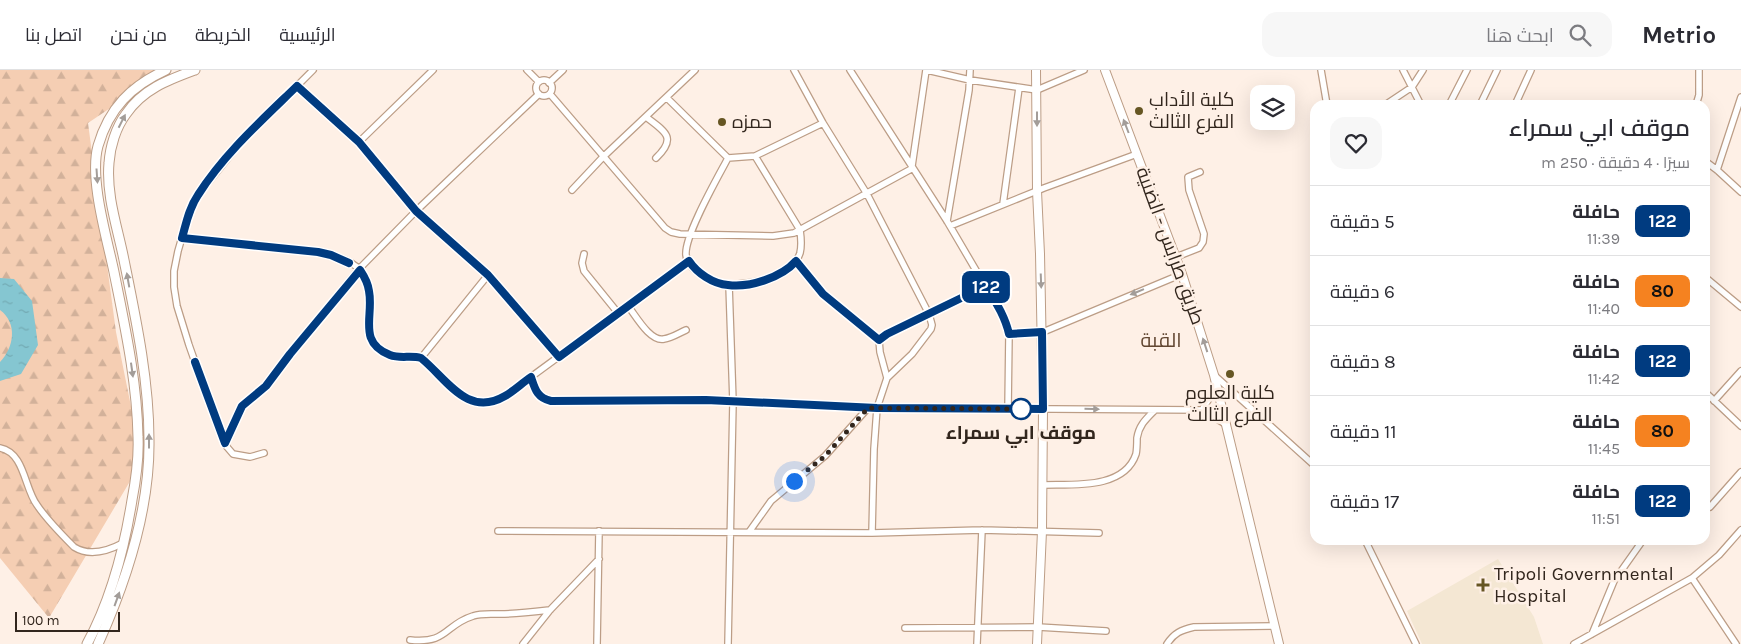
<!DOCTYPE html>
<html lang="ar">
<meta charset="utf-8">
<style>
:root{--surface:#fff;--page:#f7f7f7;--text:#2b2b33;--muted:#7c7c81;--line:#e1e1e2}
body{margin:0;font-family:Karla,Cairo,sans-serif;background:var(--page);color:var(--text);direction:rtl;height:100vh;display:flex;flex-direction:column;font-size:19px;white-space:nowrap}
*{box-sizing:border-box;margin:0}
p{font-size:16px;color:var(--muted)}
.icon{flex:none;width:28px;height:28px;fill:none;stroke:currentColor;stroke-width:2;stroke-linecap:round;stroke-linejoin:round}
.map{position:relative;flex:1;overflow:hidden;direction:ltr}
.details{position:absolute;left:1310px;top:30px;width:400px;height:445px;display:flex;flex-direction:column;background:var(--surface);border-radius:15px;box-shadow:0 5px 20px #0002;direction:rtl}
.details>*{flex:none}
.badge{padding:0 10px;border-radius:8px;font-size:18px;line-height:32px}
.controls{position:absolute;left:1250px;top:15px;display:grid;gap:10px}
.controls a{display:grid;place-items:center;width:45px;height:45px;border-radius:10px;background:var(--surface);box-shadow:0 5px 20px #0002;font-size:25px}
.scale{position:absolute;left:15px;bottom:12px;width:105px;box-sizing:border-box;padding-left:5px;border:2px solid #32261d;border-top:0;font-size:14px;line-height:18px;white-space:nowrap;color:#32261d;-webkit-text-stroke:4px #fef0e6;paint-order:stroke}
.you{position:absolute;width:25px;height:25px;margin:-12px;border:4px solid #fff;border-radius:50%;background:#1a73e8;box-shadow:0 0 0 8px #1a73e833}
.map>.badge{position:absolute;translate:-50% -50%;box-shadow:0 0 0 2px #fff}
.round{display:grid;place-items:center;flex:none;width:52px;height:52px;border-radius:15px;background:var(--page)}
.head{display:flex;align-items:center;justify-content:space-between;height:85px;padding:0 20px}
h1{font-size:24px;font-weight:600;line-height:38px}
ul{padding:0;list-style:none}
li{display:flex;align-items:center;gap:15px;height:70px;padding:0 20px;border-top:1px solid var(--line)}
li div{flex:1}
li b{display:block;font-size:19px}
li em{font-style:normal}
li .badge{min-width:55px;font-weight:700;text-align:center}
header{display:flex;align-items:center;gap:30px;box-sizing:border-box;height:70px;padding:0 25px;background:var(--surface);border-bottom:1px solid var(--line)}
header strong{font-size:24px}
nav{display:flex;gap:28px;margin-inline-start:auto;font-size:18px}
.search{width:350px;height:45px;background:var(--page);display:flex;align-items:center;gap:12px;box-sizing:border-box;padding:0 18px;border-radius:15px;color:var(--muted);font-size:19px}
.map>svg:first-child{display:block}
.medical{fill:#f4e7d3}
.forest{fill:url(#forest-firs)}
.water{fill:url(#water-ripples)}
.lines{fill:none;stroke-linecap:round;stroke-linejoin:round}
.minor-casing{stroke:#bc9d86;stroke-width:8}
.secondary-casing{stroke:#bc9d86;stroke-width:10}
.primary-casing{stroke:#bc9d86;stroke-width:11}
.minor{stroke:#fff;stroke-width:5.5}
.secondary{stroke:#fff;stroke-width:8}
.primary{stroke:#fff;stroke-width:9}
.oneway{fill:#a39d99}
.line-casing{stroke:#fff;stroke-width:11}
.line{stroke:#003b80;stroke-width:8}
.walk{stroke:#32261d;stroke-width:5;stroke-dasharray:0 9}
.poi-dot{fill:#665623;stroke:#fef0e6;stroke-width:2}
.stop-dot{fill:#fff;stroke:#003b80;stroke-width:2.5}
.labels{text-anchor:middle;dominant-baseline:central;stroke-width:5;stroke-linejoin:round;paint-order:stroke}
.poi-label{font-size:19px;fill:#32261d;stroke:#fef0e6;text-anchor:start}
.street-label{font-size:19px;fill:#32261d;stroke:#fef0e6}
.stop-label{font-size:19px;font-weight:bold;fill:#32261d;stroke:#fef0e6}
.neighbourhood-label{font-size:20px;fill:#624732;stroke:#fef0e6}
</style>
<header>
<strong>Metrio</strong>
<div class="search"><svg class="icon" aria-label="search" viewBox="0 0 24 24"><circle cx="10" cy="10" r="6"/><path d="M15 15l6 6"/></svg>ابحث هنا</div>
<nav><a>الرئيسية</a><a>الخريطة</a><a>من نحن</a><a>اتصل بنا</a></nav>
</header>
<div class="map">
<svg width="1741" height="574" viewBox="0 0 1741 574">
<defs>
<pattern id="forest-firs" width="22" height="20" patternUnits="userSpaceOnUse" patternTransform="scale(1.25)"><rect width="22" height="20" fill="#f5ceb3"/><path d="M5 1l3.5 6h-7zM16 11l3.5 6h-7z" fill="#d2b19a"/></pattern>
<pattern id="water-ripples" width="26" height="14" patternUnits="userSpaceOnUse" patternTransform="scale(1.25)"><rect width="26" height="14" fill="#85c6d1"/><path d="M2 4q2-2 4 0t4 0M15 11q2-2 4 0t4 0" fill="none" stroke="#73aab3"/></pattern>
</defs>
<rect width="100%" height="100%" fill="#fef0e6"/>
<!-- medical -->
<path class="medical" d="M1498,489L1534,547L1543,574H1422L1407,541Z"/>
<!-- forest -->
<path class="forest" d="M0,0H167L88,53L116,262L142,391L49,548L0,488Z"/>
<!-- water -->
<path class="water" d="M0,208L14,209L32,231L38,275L21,304L0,311V292C14,278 18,253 0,240Z"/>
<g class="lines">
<!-- minor casing -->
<g class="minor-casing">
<path id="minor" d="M527,0L539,12
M794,0L823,53L867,124L929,244L986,216
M850,0L947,151L1004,248L1009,264L1008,339
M927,0L970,10L1037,20L1084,0
M1321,0L1327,35
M1403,0L1421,35
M536 18a8 8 0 1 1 16 0a8 8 0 1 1-16 0Z
M549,13L563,0
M297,16L359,72L416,141L488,205L559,287
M550,24L665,158L671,162L680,164L773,166L794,163L913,98
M667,28L728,88L755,86L823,53
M1385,35L1412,17L1423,0
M1449,35L1467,0
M1480,35L1497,0
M1515,35L1531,0
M1696,35L1699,25V0
M646,47C666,62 677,68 656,88
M359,72L433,0
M728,88C718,107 684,166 686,185C688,202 714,212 729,215
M1705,91L1717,100L1741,122
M912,96L926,0
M1717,100L1741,27
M572,120L603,87L695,0
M1003,134L1019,18
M947,151L969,20L970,0
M950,156L1044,118L1137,84
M182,168L318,182C331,185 350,189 360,200C382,225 355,266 383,282C396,289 408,284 421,288C440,304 463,339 491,332C495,331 500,328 505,326L689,191
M584,184L582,193L584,201L618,243
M1176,187L1199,178L1203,172L1204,164L1189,120L1188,107L1200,102
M796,191L823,224L879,270
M1705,207L1741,237
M628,236C636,246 650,272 664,269C672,268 679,263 686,260
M1009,264L1043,262L1182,204
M421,288L488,205
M1214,305L1315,396
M531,307C535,319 537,328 551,331L706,330L877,338L1202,340L1227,355
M1705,322L1741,356
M1714,331L1741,301
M1202,340L1217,316
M225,373L242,336L266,317L290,284L359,199L416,141L539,24
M0,378C25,383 24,418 37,435C47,450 61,464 74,477C90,487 108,481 123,473
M264,383L250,387L233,384L227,377L219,360L189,275L177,236L174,217V201L178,181L189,143L198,125L240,73L313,0
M1043,415C1072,414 1124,420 1136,384C1137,379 1137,373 1137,368C1139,355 1146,349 1155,340
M1710,437L1741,402
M498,461L872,463L982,460L1099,463
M749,462L771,431L825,386L868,338
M872,463L874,379L877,338L887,308L912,284L931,259L932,255L929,244L887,264L879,270L880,282L887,308
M1365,470L1416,574
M1692,508L1736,574
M905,558L1038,557L1106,561
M1592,564L1614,511L1643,470
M410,570C448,574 444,555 473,546C481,543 491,544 500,544C517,544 533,542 550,540
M523,574L550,540L599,489
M597,574L599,461
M728,574L733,332L729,215C752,213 791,210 800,183C802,175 801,167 800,160L755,86
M977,574L982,460
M1167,574C1174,563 1181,560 1194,557L1275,556
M1574,574L1692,508L1719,485L1741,460"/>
</g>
<!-- secondary casing -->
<g class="secondary-casing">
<path id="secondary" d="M1036,0L1037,121L1040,184L1043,339L1042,461L1037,574
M1105,0L1182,204L1214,305L1279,574"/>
</g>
<!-- primary casing -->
<g class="primary-casing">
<path id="primary" d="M87,574C111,530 124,480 132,430C136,409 139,388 138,367C137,311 125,257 114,202C107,168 89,109 98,76C109,38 131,16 166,0
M98,574C126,512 150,439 149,370C149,310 136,249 124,190C118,159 106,126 109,93C110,77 116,57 126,44C143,19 168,10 195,0"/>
</g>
<!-- minor -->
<use href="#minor" class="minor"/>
<!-- secondary -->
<use href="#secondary" class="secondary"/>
<!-- primary -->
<use href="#primary" class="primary"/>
</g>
<!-- one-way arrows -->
<defs><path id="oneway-solid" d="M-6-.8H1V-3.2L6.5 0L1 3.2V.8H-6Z" transform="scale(1.25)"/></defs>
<g class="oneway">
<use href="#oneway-solid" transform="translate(1037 49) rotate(90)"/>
<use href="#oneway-solid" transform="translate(122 51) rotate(-63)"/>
<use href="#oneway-solid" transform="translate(1126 56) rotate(-111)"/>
<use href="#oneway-solid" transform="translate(97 106) rotate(86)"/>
<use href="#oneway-solid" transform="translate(128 210) rotate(-100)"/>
<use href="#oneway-solid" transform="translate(1041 211) rotate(88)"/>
<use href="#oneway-solid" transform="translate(1137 222) rotate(158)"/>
<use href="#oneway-solid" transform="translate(1205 275) rotate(-108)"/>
<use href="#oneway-solid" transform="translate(132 300) rotate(82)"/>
<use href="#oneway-solid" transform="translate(1092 339) rotate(1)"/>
<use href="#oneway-solid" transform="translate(149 371) rotate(-90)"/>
<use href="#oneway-solid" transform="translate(117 529) rotate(-70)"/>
</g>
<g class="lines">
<!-- line casing -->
<g class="line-casing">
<path id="line" d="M195,292L225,373L242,336L266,316L290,284L360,200C364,206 368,213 369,221C374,246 357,272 390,285C400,289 411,285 421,288C447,309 467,348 505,326C514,321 522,313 531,307C535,319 537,328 551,331L706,330L877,338L1043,339L1042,262L1009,264C1005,246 995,231 986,216L887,264L879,270L823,224L796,191C782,207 750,218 728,215C713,214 697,203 689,191L559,287L488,205L416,141L359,72L297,16C262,50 224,84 198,125C189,138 186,154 182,168L318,182L331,185L349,193"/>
</g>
<!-- line -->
<use href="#line" class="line"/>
<!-- walk -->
<path class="walk" d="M794,411L825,386L868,338L1026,339H1021"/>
</g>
<!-- markers -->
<g class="poi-dot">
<circle cx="1139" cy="41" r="5"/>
<circle cx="722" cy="52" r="5"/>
<circle cx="1230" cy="304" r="5"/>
<path d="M1480.5 507.5h5v5h5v5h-5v5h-5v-5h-5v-5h5z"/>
</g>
<circle class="stop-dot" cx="1021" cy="339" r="10"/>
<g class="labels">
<!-- poi labels -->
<g class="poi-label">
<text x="1149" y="30">كلية الأداب<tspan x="1149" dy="22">الفرع الثالث</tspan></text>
<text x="732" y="52">حمزه</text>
<text x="1230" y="323" text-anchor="middle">كلية العلوم<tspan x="1230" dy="22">الفرع الثالث</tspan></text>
<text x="1494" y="504">Tripoli Governmental<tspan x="1494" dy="22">Hospital</tspan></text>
</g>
<!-- street labels -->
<g class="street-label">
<text transform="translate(1170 176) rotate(70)">طريق طرابس - الضنية</text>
</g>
<!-- stop labels -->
<g class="stop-label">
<text x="1021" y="363">موقف ابي سمراء</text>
</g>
<!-- neighbourhood labels -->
<g class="neighbourhood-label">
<text x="1161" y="270">القبة</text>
</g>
</g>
</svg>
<div class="controls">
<a><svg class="icon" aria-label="layers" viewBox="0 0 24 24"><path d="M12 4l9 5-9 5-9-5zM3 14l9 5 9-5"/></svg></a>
</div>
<div class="scale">100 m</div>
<div class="you" style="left:794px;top:411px"></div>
<b class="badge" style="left:986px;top:217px;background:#003b80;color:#fff">122</b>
<section class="details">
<div class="head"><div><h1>موقف ابي سمراء</h1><p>سيرًا · 4 دقيقة · 250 m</p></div><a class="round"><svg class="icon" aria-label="heart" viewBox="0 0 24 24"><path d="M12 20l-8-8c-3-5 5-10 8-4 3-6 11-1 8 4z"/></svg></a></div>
<ul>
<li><span class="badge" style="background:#003b80;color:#fff">122</span><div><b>حافلة</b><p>11:39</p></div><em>5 دقيقة</em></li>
<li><span class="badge" style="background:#f58220;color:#111">80</span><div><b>حافلة</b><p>11:40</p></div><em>6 دقيقة</em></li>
<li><span class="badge" style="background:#003b80;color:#fff">122</span><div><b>حافلة</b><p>11:42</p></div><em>8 دقيقة</em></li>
<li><span class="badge" style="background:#f58220;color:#111">80</span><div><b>حافلة</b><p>11:45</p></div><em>11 دقيقة</em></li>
<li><span class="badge" style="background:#003b80;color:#fff">122</span><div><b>حافلة</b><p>11:51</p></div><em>17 دقيقة</em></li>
</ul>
</section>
</div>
